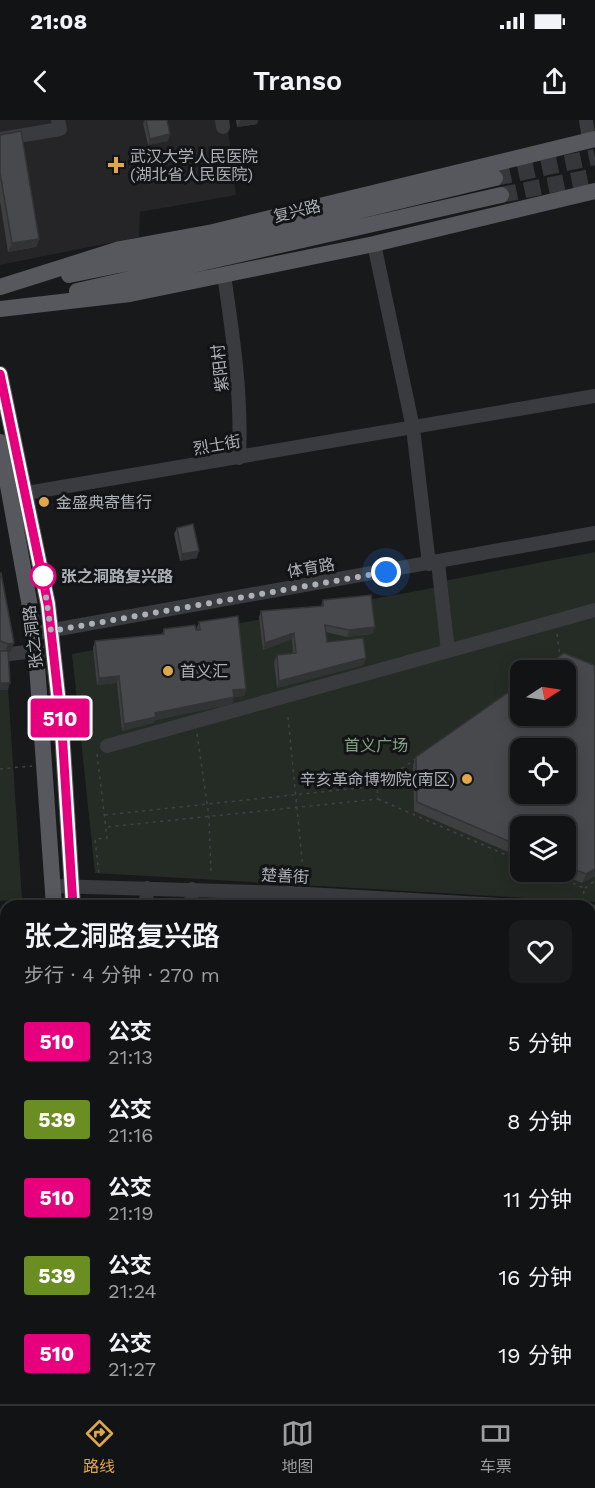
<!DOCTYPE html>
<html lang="zh">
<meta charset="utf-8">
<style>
:root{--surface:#121314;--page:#1b1c1d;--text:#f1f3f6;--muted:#9c9ea0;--line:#313234;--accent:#dfa64c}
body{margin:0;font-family:"Work Sans","Noto Sans SC",sans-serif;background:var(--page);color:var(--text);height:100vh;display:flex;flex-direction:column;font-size:22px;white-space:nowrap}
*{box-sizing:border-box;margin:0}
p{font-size:20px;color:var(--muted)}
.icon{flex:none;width:33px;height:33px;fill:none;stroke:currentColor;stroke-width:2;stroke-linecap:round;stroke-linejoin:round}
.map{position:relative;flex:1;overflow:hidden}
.details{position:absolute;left:0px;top:780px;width:596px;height:504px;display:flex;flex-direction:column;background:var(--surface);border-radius:18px 18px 0 0;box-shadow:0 3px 15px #0003,0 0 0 2px var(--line)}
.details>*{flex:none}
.badge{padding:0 12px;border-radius:4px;font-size:21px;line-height:39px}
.needle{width:39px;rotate:78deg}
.tools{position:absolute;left:510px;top:540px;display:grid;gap:12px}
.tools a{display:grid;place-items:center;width:66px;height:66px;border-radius:12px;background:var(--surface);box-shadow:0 3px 15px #0003,0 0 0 2px var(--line);font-size:30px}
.you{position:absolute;width:30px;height:30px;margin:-15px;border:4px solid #fff;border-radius:50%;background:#1a73e8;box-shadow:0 0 0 9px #1a73e833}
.map>.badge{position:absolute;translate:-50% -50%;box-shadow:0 0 0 3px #fff}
.round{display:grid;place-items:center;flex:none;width:63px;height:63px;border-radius:12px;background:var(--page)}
.overview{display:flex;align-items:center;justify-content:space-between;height:102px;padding:0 24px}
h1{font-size:28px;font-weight:600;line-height:45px}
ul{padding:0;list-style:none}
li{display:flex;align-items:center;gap:18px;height:78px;padding:0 24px}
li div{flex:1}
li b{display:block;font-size:22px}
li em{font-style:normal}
li .badge{min-width:66px;font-weight:700;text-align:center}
.status{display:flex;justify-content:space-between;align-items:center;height:42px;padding:0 30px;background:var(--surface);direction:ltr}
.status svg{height:16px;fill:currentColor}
header{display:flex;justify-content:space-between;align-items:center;height:78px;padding:0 24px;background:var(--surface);font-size:27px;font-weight:600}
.tabs{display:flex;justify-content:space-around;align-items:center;height:84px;border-top:2px solid var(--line);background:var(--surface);font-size:16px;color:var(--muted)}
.tabs a{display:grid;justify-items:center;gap:3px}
.tabs .on{color:var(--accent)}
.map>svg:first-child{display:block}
.built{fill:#252527}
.green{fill:#252c25;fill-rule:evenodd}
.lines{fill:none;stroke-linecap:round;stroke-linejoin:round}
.major-tunnel{stroke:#36373a;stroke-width:16;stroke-dasharray:16 8;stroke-linecap:butt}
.path{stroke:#404246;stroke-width:1.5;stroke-dasharray:3 4.5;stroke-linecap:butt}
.minor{stroke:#3a3b3f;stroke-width:14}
.major{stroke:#56585e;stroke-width:16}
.wall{fill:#3e3f41;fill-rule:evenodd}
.shaded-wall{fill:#323335}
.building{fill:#48494c;stroke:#323335;stroke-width:1.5;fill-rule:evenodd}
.line-casing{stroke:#fff;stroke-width:14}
.line{stroke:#e6007e;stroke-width:9}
.walk{stroke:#acb1b8;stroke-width:6;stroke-dasharray:0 10.8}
.poi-dot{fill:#dfa64c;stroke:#131415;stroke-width:2}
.stop-dot{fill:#fff;stroke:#e6007e;stroke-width:3}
.labels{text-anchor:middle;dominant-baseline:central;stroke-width:6;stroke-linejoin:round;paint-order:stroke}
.poi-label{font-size:16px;fill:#acb1b8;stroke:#131415;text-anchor:start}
.street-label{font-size:16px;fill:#acb1b8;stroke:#131415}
.stop-label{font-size:16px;font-weight:bold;fill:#acb1b8;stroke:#131415;text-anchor:start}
.park-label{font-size:16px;fill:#85a186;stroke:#131415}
</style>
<div class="status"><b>21:08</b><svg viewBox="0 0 49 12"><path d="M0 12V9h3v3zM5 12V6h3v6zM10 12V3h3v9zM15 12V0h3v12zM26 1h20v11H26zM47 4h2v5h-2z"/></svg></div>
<header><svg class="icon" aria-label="back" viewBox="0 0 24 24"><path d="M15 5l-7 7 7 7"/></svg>Transo<svg class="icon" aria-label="share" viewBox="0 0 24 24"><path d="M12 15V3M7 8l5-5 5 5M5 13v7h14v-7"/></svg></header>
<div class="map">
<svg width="595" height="1284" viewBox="0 0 595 1284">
<rect width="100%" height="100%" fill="#18191a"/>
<!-- built -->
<path class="built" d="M0,0H227L236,75L140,92L139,117L0,145Z
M590,1011H595V1135L590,1136Z
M0,1056H6V1190H0Z
M0,1272H6V1278H52L54,1284H0Z
M236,1278H333L334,1284H237Z"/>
<!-- green -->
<path class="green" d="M595,432V782L95,753L72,534L444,466V461ZM520,550H566V596H520ZM520,628H566V674H520ZM520,706H566V752H520Z
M0,538H6L22,779L0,781Z
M0,1056H6V1129L0,1130Z"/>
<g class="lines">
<!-- major-tunnel -->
<path class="major-tunnel" d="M495,58L595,37
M501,75L595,56"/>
<!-- path -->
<path class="path" d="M557,514L560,536
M288,597L304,760
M197,614L209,697L211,754
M97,634L107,718L95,719L99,756
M0,649L32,646
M377,666L417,638
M378,679L520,741
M105,695L377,666L378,679L106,707
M545,752L584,768L583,782
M585,768L595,761"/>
<!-- minor -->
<path class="minor" d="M222,0L223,7
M586,0L589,20
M0,19L60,9L58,0
M374,124L413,308L429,444
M224,155C233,216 242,275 239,338
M27,373L595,276
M438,443L448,531
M42,512L595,413
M0,535L36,531
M107,626L595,490
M53,766L290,773L517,786
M146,786L147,768
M191,786L192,769
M590,791L595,792
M590,859L595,860
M590,953L595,951
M590,1005L595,1006
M0,1034H6
M0,1141H6
M475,1278L476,1284"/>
<!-- major -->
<path class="major" d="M69,155L213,126L495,58
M0,167L120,129L213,112L595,19
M77,171L501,75
M0,189L130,174L374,124L595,71
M0,254L48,484L62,611L73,786
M0,322L29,481L36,531L54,786
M590,1201L595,1200
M0,1246H6
M0,1260H6
M73,1278V1284
M92,1278V1284"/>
</g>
<!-- wall -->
<path class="wall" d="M145,0H167L168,21L148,25L143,3Z
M236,0H258L257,4L237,7Z
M0,15L39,119L36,127L8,132L0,81Z
M177,408L197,438L180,441L174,414Z
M0,453L11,532H8V570H0V531H1H0Z
M323,480L375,507L372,514L347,517L326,512L327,522L366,538L363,545L277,568L274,542L277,535L293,534L292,519L263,530L259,497L261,491L321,486Z
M199,502L246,569L244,576L234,577L232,584L155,600L153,603L122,611L117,563L97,565L93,528L95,521L162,514L164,509L196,510Z
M564,533L594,545L595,556V756L582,763L555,752H566V706H520V737L414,691L413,645L416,637L520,564V596H566V550H539ZM520,628H566V674H520Z"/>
<!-- shaded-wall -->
<path class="shaded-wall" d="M240,0H258L257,4L237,7Z
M170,14L168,21L148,25L150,19Z
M39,119L36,127L8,132L12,123Z
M199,431L197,438L180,441L182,434Z
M375,507L372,514L347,517L349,510Z
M294,513L292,519L263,530L265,523Z
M14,523L11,532L5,533L8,524Z
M366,538L363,545L277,568L279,561Z
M119,556L117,563L97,565L99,558Z
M0,563H10L8,570H0Z
M246,569L244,576L231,577L233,570Z
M234,577L232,584L155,600L153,603L122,611L124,604L155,593Z
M595,749V756L582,763L586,754Z
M2,1089H6V1094H1Z"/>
<!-- building -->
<path class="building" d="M146,0H167L170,14L150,19Z
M21,11L39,119L12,123L0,53V15Z
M193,404L199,431L182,434L177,408Z
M0,453H1L14,523L8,524L0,521Z
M371,475L375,507L349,510L325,505L327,522L363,518L366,538L279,561L277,535L296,533L294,513L265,523L261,491L323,486V480Z
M238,496L246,569L233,570L234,577L155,593L156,597L124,604L119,556L99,558L95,521L164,514V509L195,505L196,510H200L199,502Z
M0,531H8L10,563H0Z
M564,533L594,545L595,556V749L586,754L566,746V706H520V726L417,682L416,637L520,564V596H566V550H539ZM520,628H566V674H520Z
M6,1080V1089H2V1085H0V1081Z"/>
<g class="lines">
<!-- line casing -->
<g class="line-casing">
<path id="line" d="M0,254L48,484L62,611L73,786"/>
</g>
<!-- line -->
<use href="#line" class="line"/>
<!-- walk -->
<path class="walk" d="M43,456L51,511L386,452"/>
</g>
<!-- markers -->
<g class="poi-dot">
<path d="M113 36h6v6h6v6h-6v6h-6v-6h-6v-6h6z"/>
<circle cx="44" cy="382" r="6"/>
<circle cx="168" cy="551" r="6"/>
<circle cx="467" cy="659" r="6"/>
</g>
<circle class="stop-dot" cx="43" cy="456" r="12"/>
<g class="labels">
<!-- poi labels -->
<g class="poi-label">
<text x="130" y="36">武汉大学人民医院<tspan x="130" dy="18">(湖北省人民医院)</tspan></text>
<text x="56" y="382">金盛典寄售行</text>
<text x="180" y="551">首义汇</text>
<text x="455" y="659" text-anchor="end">辛亥革命博物院(南区)</text>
</g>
<!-- street labels -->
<g class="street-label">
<text transform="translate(297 91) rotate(-14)">复兴路</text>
<text transform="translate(220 248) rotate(-96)">紫阳村</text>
<text transform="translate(217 325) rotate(-10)">烈士街</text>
<text transform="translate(311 448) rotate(-10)">体育路</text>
<text transform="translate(33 517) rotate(-97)">张之洞路</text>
<text transform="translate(285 756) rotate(3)">楚善街</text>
</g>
<!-- stop labels -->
<g class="stop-label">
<text x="61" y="456">张之洞路复兴路</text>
</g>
<!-- park labels -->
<g class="park-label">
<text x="376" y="625">首义广场</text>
</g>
</g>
</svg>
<div class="tools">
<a><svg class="needle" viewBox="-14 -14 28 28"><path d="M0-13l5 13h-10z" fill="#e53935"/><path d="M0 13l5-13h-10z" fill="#9c9ea0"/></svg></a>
<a><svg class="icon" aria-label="locate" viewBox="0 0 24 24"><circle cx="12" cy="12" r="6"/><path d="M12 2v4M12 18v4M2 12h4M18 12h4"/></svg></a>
<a><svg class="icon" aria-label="layers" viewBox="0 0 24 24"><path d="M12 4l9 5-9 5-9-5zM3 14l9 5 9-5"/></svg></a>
</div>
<div class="you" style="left:386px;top:452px"></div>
<b class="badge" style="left:60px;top:598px;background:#e6007e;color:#fff">510</b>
<section class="details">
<div class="overview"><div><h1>张之洞路复兴路</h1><p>步行 · 4 分钟 · 270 m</p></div><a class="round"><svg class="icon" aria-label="heart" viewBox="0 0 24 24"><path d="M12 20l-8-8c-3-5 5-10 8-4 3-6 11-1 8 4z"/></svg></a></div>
<ul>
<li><span class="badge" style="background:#e6007e;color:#fff">510</span><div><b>公交</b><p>21:13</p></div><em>5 分钟</em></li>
<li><span class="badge" style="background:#6b8e23;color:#fff">539</span><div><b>公交</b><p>21:16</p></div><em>8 分钟</em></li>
<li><span class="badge" style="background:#e6007e;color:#fff">510</span><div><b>公交</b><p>21:19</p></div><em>11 分钟</em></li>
<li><span class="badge" style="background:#6b8e23;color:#fff">539</span><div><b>公交</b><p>21:24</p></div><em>16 分钟</em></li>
<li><span class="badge" style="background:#e6007e;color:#fff">510</span><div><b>公交</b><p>21:27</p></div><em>19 分钟</em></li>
</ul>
</section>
</div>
<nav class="tabs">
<a class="on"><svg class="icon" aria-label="directions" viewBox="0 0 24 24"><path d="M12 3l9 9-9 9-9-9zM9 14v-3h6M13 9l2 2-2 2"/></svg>路线</a>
<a><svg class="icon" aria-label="map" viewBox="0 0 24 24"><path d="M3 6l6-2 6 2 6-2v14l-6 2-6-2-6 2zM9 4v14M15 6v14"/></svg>地图</a>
<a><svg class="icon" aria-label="tickets" viewBox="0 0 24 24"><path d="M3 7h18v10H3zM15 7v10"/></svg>车票</a>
</nav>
